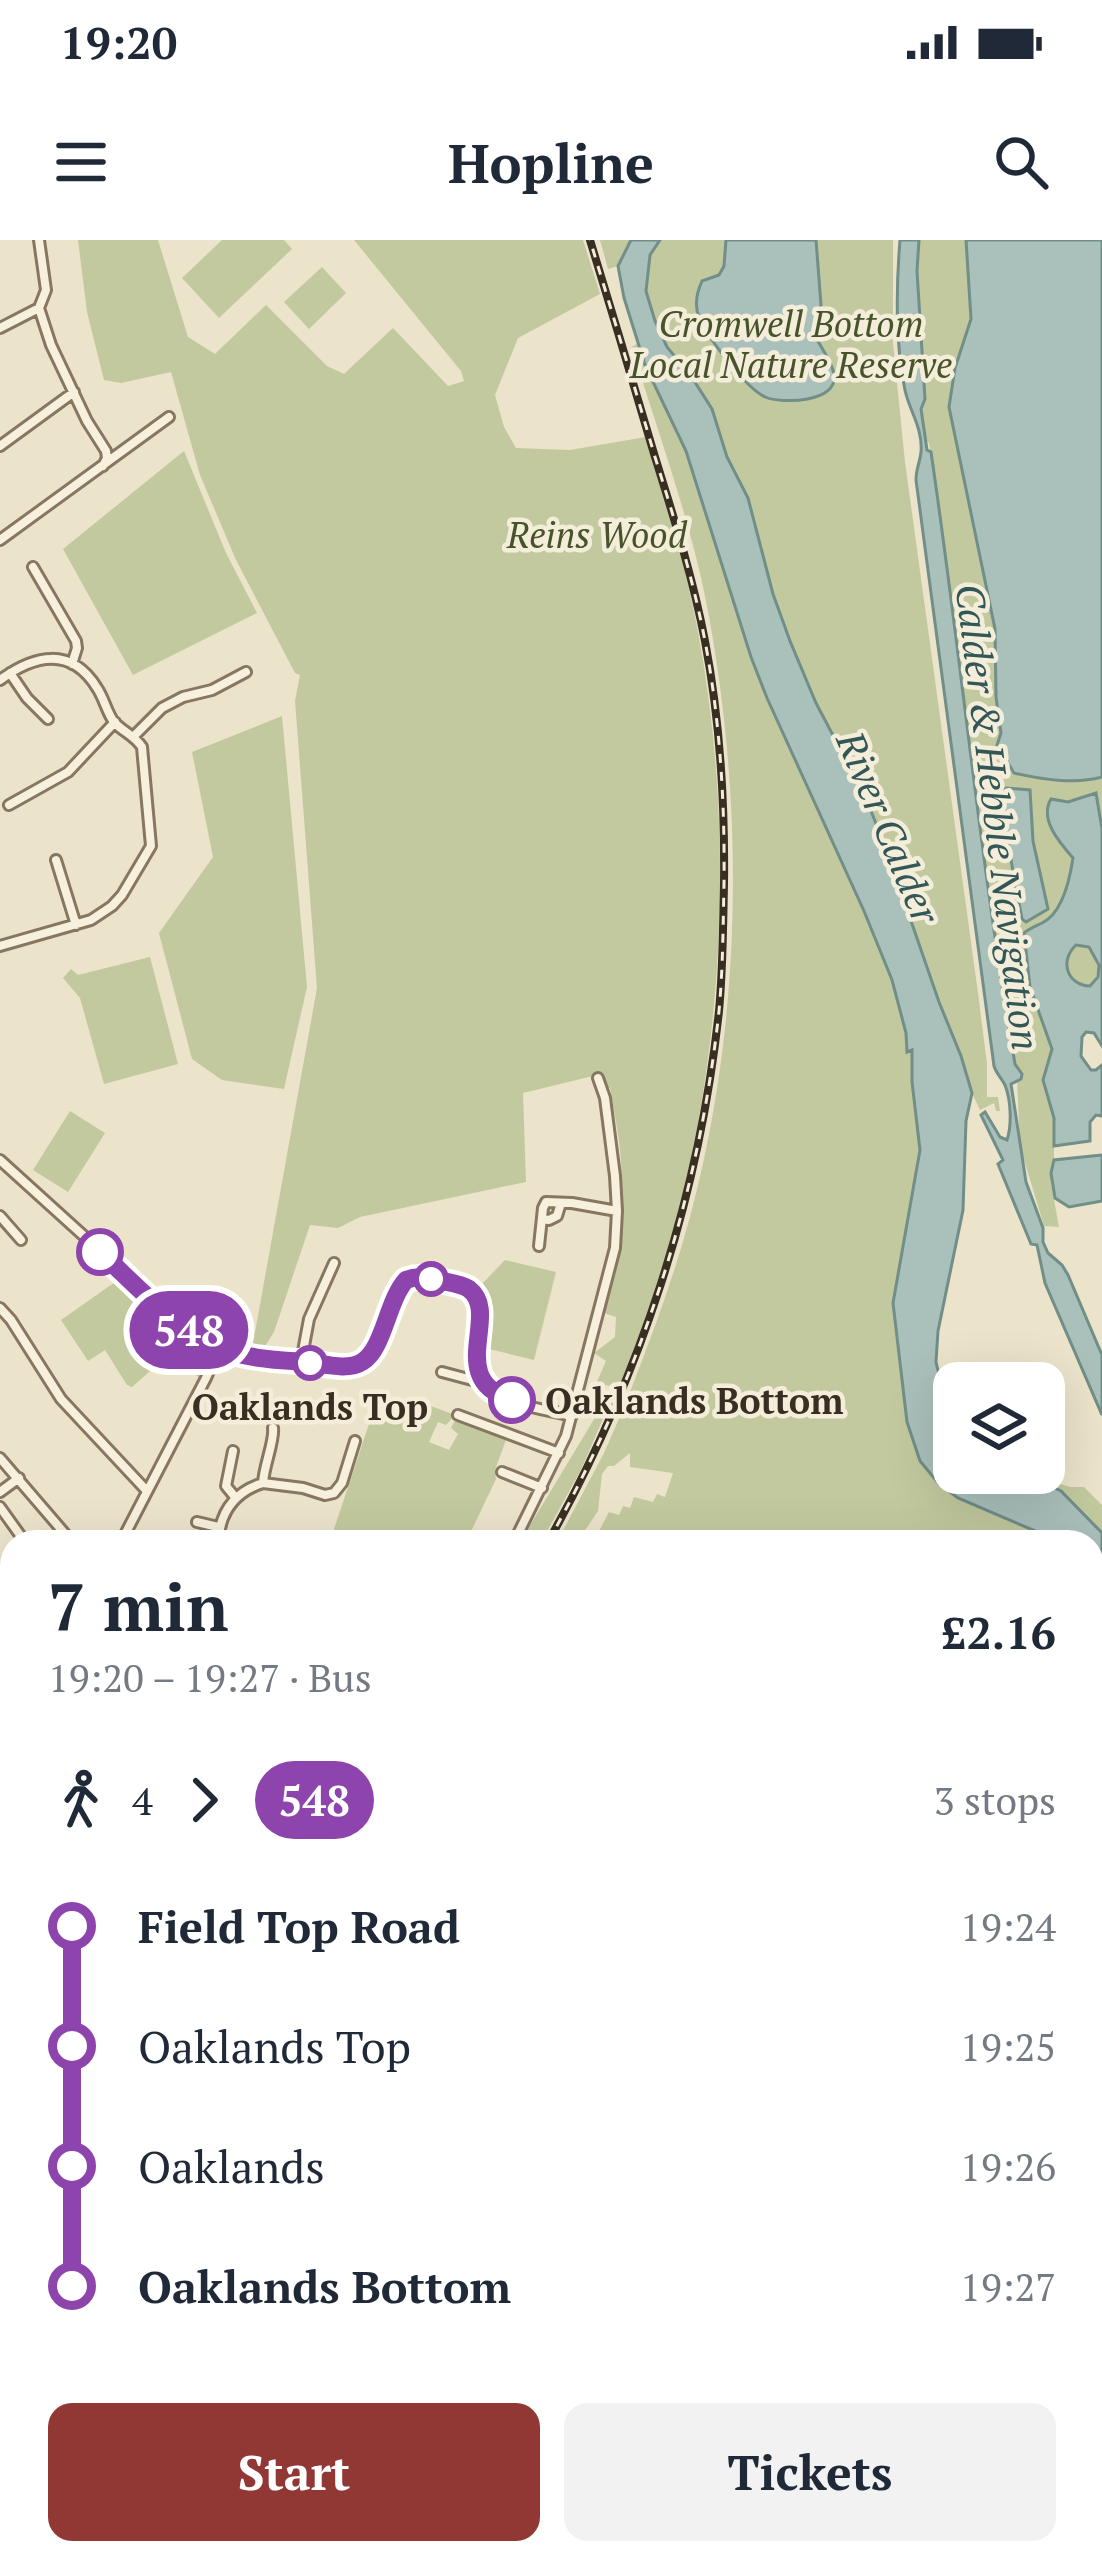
<!DOCTYPE html>
<meta charset="utf-8">
<style>
:root{--surface:#fff;--page:#f2f2f3;--text:#1f2937;--muted:#747a83;--accent:#913834}
body{margin:0;font-family:"PT Serif",serif;background:var(--page);color:var(--text);height:100vh;display:flex;flex-direction:column;font-size:45px;white-space:nowrap}
*{box-sizing:border-box;margin:0}
p{font-size:39px;color:var(--muted)}
.icon{flex:none;width:66px;height:66px;fill:none;stroke:currentColor;stroke-width:2;stroke-linecap:round;stroke-linejoin:round}
.map{position:relative;flex:1;overflow:hidden}
.side{position:absolute;left:0px;top:1290px;width:1104px;height:1035px;display:flex;flex-direction:column;background:var(--surface);border-radius:36px 36px 0 0;box-shadow:0 12px 48px #0002}
.side>*{flex:none}
.badge{padding:0 24px;border-radius:39px;font-size:42px;line-height:78px}
.fabs{position:absolute;left:933px;top:1122px;display:grid;gap:24px}
.fabs a{display:grid;place-items:center;width:132px;height:132px;border-radius:24px;background:var(--surface);box-shadow:0 12px 48px #0002;font-size:60px}
.map>.badge{position:absolute;translate:-50% -50%;box-shadow:0 0 0 6px #fff}
.legs{display:flex;align-items:center;gap:18px;height:132px;padding:0 48px;font-size:39px}
.legs p{margin-inline-start:auto}
.headline{display:flex;align-items:center;justify-content:space-between;height:204px;padding:0 48px}
h1{font-size:66px;font-weight:700;line-height:90px}
.action{display:flex;gap:24px;margin-top:auto;padding:24px 48px}
.action a{flex:1;height:138px;border-radius:24px;background:var(--accent);color:#fff;font-size:48px;font-weight:700;line-height:138px;text-align:center}
.action a+a{background:var(--page);color:var(--text)}
ul{padding:0 48px;list-style:none}
li{display:flex;align-items:center;gap:42px;height:120px;font-size:45px}
li i{display:grid;place-items:center;width:18px;height:100%;margin:0 15px;background:currentColor}
li i::after{content:'';width:30px;height:30px;margin:-15px;border:9px solid;border-radius:50%;background:var(--surface)}
li p{margin-inline-start:auto}
li:first-child i{background:linear-gradient(#0000 50%,currentColor 0)}
li:last-child i{background:linear-gradient(currentColor 50%,#0000 0)}
.status{display:flex;justify-content:space-between;align-items:center;height:84px;padding:0 60px;background:var(--surface);direction:ltr}
.status svg{height:33px;fill:currentColor}
header{display:flex;justify-content:space-between;align-items:center;height:156px;padding:0 48px;background:var(--surface);font-size:54px;font-weight:700}
.map>svg:first-child{display:block}
.green{fill:#c2c99e;fill-rule:evenodd}
.water{fill:#aac0bb;stroke:#718e88;stroke-width:3;fill-rule:evenodd}
.lines{fill:none;stroke-linecap:round;stroke-linejoin:round}
.street-casing{stroke:#877660;stroke-width:14}
.primary-casing{stroke:#554533;stroke-width:18}
.street{stroke:#f7f0dd;stroke-width:8}
.primary{stroke:#ead8a6;stroke-width:12}
.rail-casing{stroke:#382e22;stroke-width:8}
.rail{stroke:#f3edd9;stroke-width:3;stroke-dasharray:9;stroke-linecap:butt}
.line-1-casing{stroke:#fff;stroke-width:27}
.line-1{stroke:#8e44ad;stroke-width:18}
.stop-1-dot{fill:#fff;stroke:#8e44ad;stroke-width:6}
.labels{text-anchor:middle;dominant-baseline:central;stroke-width:9;stroke-linejoin:round;paint-order:stroke}
.park-label{font-size:36px;font-style:italic;fill:#47532a;stroke:#f3edd9}
.stop-label{font-size:36px;font-weight:bold;fill:#382e22;stroke:#f3edd9;text-anchor:start}
.water-label{font-size:39px;font-style:italic;fill:#325756;stroke:#f3edd9}
</style>
<div class="status"><b>19:20</b><svg viewBox="0 0 49 12"><path d="M0 12V9h3v3zM5 12V6h3v6zM10 12V3h3v9zM15 12V0h3v12zM26 1h20v11H26zM47 4h2v5h-2z"/></svg></div>
<header><svg class="icon" aria-label="menu" viewBox="0 0 24 24"><path d="M4 6h16M4 12h16M4 18h16"/></svg>Hopline<svg class="icon" aria-label="search" viewBox="0 0 24 24"><circle cx="10" cy="10" r="6"/><path d="M15 15l6 6"/></svg></header>
<div class="map">
<svg width="1102" height="2324" viewBox="0 0 1102 2324">
<rect width="100%" height="100%" fill="#ebe3ca"/>
<!-- green -->
<path class="green" d="M78,0H158L188,97L215,114L266,65L327,126L344,134L393,88L448,146L464,141L461,131L354,0H583L600,54L518,98L495,155L504,187L516,208L570,210L646,197C666,261 686,326 698,392C732,575 726,766 685,947C669,1015 644,1082 620,1147L596,1144L606,1121L594,1113L615,1097L616,1077L604,1073C615,1023 623,975 621,923C620,898 614,873 610,848H599L597,835L523,853L526,942L360,977L338,988L310,985L274,1092L262,1111L252,1109L317,748L295,461L300,435L295,433L236,320L200,235L171,132L121,143L104,140L87,72Z
M222,0H284L292,9L219,78L182,38Z
M600,0H893V103L905,222L978,753L987,824V857H998L1000,871H996L994,863L980,870L972,853L961,816L939,762L889,617L866,558L816,463L790,401L773,354L748,258L727,217L712,169L689,134L667,107L655,81L646,51L650,16L608,29Z
M919,0H966L971,79L955,128L949,167L995,389L996,457L1001,493L1014,533L1069,541L1102,537V589L1099,565L1090,555L1045,571L1062,606L1073,618C1069,644 1061,678 1032,686L1030,747L1052,809L1043,840L1054,878V920L1051,943L1059,987L1044,986L1020,906L1017,839L1022,835L1015,825C980,618 960,410 929,203L925,200L921,168L924,162L917,31ZM1030,550L1033,601L1048,669L1015,636L1007,610L999,555Z
M322,27L346,53L309,89L284,62Z
M638,103L645,125L686,211L751,417L864,671L892,740L906,793L907,811L912,809V842L920,910L893,1064L907,1182L920,1221L958,1258L1061,1302H557L604,1213L628,1158L636,1161L639,1157L630,1152C649,1103 667,1055 682,1005C743,800 747,571 706,361C689,275 657,191 632,107ZM630,1213V1227L673,1233L665,1257L657,1254L653,1262L634,1257L630,1268L623,1266L619,1275L609,1272L595,1299L584,1292L598,1271L602,1234L608,1226H614Z
M184,211L226,313L257,373L133,435L63,309Z
M282,476L307,747L284,849L222,840L192,819L159,693L213,617L192,512Z
M1077,705L1089,707C1100,719 1102,734 1090,745C1066,745 1059,721 1077,705Z
M150,717L178,824L104,844L80,758L63,738L71,729L78,735Z
M70,871L105,893L68,952L33,930Z
M505,1020L556,1032L534,1120L485,1108L488,1069L479,1047Z
M118,1040L173,1089L203,1108L206,1120L199,1137L165,1118L132,1147L127,1145L105,1110L88,1121L61,1080Z
M611,1151L614,1153L581,1230L541,1302H520Z
M386,1156L428,1165L455,1175L446,1185L438,1182L429,1202L449,1210L458,1194L451,1188L454,1182L461,1179L507,1197L495,1230L496,1239L466,1302L330,1301L378,1157Z
M1027,1235L1071,1247H1084L1102,1265V1293L1061,1251Z
M1102,2018V2161L1092,2164V2019Z"/>
<!-- water -->
<path class="water" d="M631,0H660L650,15L646,51L655,81L667,107L691,136L712,169L727,217L748,258L773,354L790,401L816,463L866,558L889,617L939,762L961,816L972,853L966,881L963,970L938,1091L936,1122L946,1163L954,1181V1233L1027,1235L1061,1251L1102,1293V1339L1092,1328V1302H1061L958,1258L939,1244L920,1221L907,1182L893,1063L920,910L912,842V810L907,812L906,793L892,740L864,671L767,458L751,417L686,211L645,125L624,58L618,26Z
M726,0H816L821,65L813,92C819,105 832,121 834,134C839,163 781,164 765,157C746,148 707,97 699,77C694,65 697,52 702,41L719,35L724,26Z
M900,0H919L917,31L925,159L921,169L927,210L931,212C961,416 980,621 1015,824L1022,834L1021,839L1011,844L1026,942L1043,988V1002L1048,1013L1062,1025L1068,1035L1102,1115V1175L1045,1043L1037,1005L1031,1004L998,924L1003,920L981,875L985,872L1000,897L1007,900C1012,885 1011,860 1005,845C1002,839 996,833 994,826L916,240C916,229 920,222 921,212C923,188 909,170 905,150C895,102 896,49 900,0Z
M966,0H1102V537C1074,545 1042,539 1014,533L997,505L1001,493L996,457L995,389L949,167L955,128L971,79Z
M1006,548L1030,550L1033,601L1048,669L1026,682L1022,679L999,556Z
M1096,553L1102,589V806L1094,793L1086,792L1082,797L1081,816L1091,830H1096L1102,825V876L1096,875L1090,882V901L1054,906V878L1043,840L1052,809L1030,747L1024,693C1030,688 1036,686 1042,683C1063,673 1070,638 1073,618C1059,602 1039,579 1051,559L1068,562ZM1076,705L1089,707L1099,725L1098,737L1090,746C1067,745 1059,721 1076,705Z
M1102,915V961L1069,967L1055,958L1051,933L1054,920Z"/>
<g class="lines">
<!-- street casing -->
<g class="street-casing">
<path id="street" d="M39,0L46,50L39,68L51,105L87,181L106,211L107,218L103,226
M0,88L39,68
M0,206L74,152
M0,300L169,177
M33,327L76,401L77,408L72,424
M10,433L27,458L48,479
M0,440C34,415 71,406 97,448C104,458 107,473 114,482C123,492 134,495 142,507L151,606L122,655L112,666L91,680L0,706
M135,495L162,468L183,457L212,450L246,432
M9,565L68,532L115,482
M56,620L76,685
M0,920L170,1074C184,1086 199,1099 217,1106C239,1116 348,1134 365,1120C383,1106 389,1064 402,1043C414,1034 423,1037 437,1040C449,1043 464,1044 472,1053C492,1073 465,1119 485,1143C504,1166 545,1169 572,1176
M0,976L21,1000
M542,979L549,980L557,976L561,963
M539,1006L543,968L546,962L572,963L617,971
M0,1068L11,1080L61,1159L146,1250
M301,1122L309,1079L334,1023
M442,1132L472,1140L480,1137
M458,1175L559,1213
M233,1211L226,1246L235,1257
M0,1218L72,1302
M502,1232L542,1248
M263,1243L303,1248L325,1255L334,1253L342,1243L355,1201
M0,1252L19,1238
M0,1267L25,1302
M197,1282L218,1287
M121,1302L206,1138L219,1108
M218,1302C220,1272 234,1252 263,1243C264,1225 275,1200 273,1188
M514,1302L566,1196L615,1008L617,971L615,936L605,858L598,838
M0,1596L2,1613
M1092,1614L1102,1615
M6,1617L12,1614
M0,1645L12,1632
M0,1658L6,1663
M1092,1661H1102
M0,1706L12,1703
M1094,1758L1097,1851L1102,1870
M0,1759L12,1756
M0,1809L12,1806
M1092,2205L1102,2201
M280,2313C297,2320 321,2324 336,2313
M396,2313L402,2324
M856,2313L871,2324
M561,2316L577,2324
M253,2324L260,2313
M262,2324L273,2313
M459,2324L462,2313
M523,2324L526,2313
M609,2324L618,2313
M710,2324L719,2313
M894,2324L900,2313
M1012,2324L1021,2313"/>
</g>
<!-- primary casing -->
<g class="primary-casing">
<path id="primary" d="M0,1339L12,1363
M1092,1477L1102,1475
M1092,1758H1102
M0,2046L12,2050
M326,2313L327,2324
M341,2313L343,2324
M532,2324L535,2313
M541,2324L545,2313"/>
</g>
<!-- street -->
<use href="#street" class="street"/>
<!-- primary -->
<use href="#primary" class="primary"/>
<!-- rail casing -->
<g class="rail-casing">
<path id="rail" d="M548,1302C640,1138 699,958 719,771C723,729 723,686 724,644C725,563 720,480 705,401C693,338 674,278 655,217C634,145 612,72 590,0
M0,1941L12,1928"/>
</g>
<!-- rail -->
<use href="#rail" class="rail"/>
</g>
<g class="lines">
<!-- line-1 casing -->
<g class="line-1-casing">
<path id="line-1" d="M100,1012C135,1044 172,1086 216,1106C244,1119 277,1120 307,1122C324,1124 348,1131 362,1122C384,1109 387,1061 406,1040C419,1035 428,1038 442,1041C451,1043 461,1044 469,1049C502,1074 444,1139 512,1160"/>
</g>
<!-- line-1 -->
<use href="#line-1" class="line-1"/>
</g>
<!-- markers -->
<g class="stop-1-dot">
<circle cx="100" cy="1012" r="21"/>
<circle cx="431" cy="1039" r="15"/>
<circle cx="310" cy="1123" r="15"/>
<circle cx="512" cy="1160" r="21"/>
</g>
<g class="labels">
<!-- park labels -->
<g class="park-label">
<text x="791" y="83">Cromwell Bottom<tspan x="791" dy="41">Local Nature Reserve</tspan></text>
<text x="597" y="294">Reins Wood</text>
</g>
<!-- stop labels -->
<g class="stop-label">
<text x="545" y="1160">Oaklands Bottom</text>
<text x="310" y="1166" text-anchor="middle">Oaklands Top</text>
</g>
<!-- water labels -->
<g class="water-label">
<text transform="translate(999 577) rotate(83)">Calder &amp; Hebble Navigation</text>
<text transform="translate(889 587) rotate(67)">River Calder</text>
</g>
</g>
</svg>
<div class="fabs">
<a><svg class="icon" aria-label="layers" viewBox="0 0 24 24"><path d="M12 4l9 5-9 5-9-5zM3 14l9 5 9-5"/></svg></a>
</div>
<b class="badge" style="left:189px;top:1090px;background:#8e44ad;color:#fff">548</b>
<section class="side">
<div class="headline"><div><h1>7 min</h1><p>19:20 – 19:27 · Bus</p></div><b>£2.16</b></div>
<div class="legs"><svg class="icon" aria-label="walk" viewBox="0 0 24 24"><circle cx="13" cy="4" r="2"/><path d="M13 8l-2 6 4 7M11 14l-3 7M7 12l3-4h3l4 4"/></svg>4<svg class="icon" aria-label="forward" viewBox="0 0 24 24"><path d="M9 5l7 7-7 7"/></svg><b class="badge" style="background:#8e44ad;color:#fff">548</b><p>3 stops</p></div>
<ul>
<li><i style="color:#8e44ad"></i><b>Field Top Road</b><p>19:24</p></li>
<li><i style="color:#8e44ad"></i><span>Oaklands Top</span><p>19:25</p></li>
<li><i style="color:#8e44ad"></i><span>Oaklands</span><p>19:26</p></li>
<li><i style="color:#8e44ad"></i><b>Oaklands Bottom</b><p>19:27</p></li>
</ul>
<div class="action"><a>Start</a><a>Tickets</a></div>
</section>
</div>
